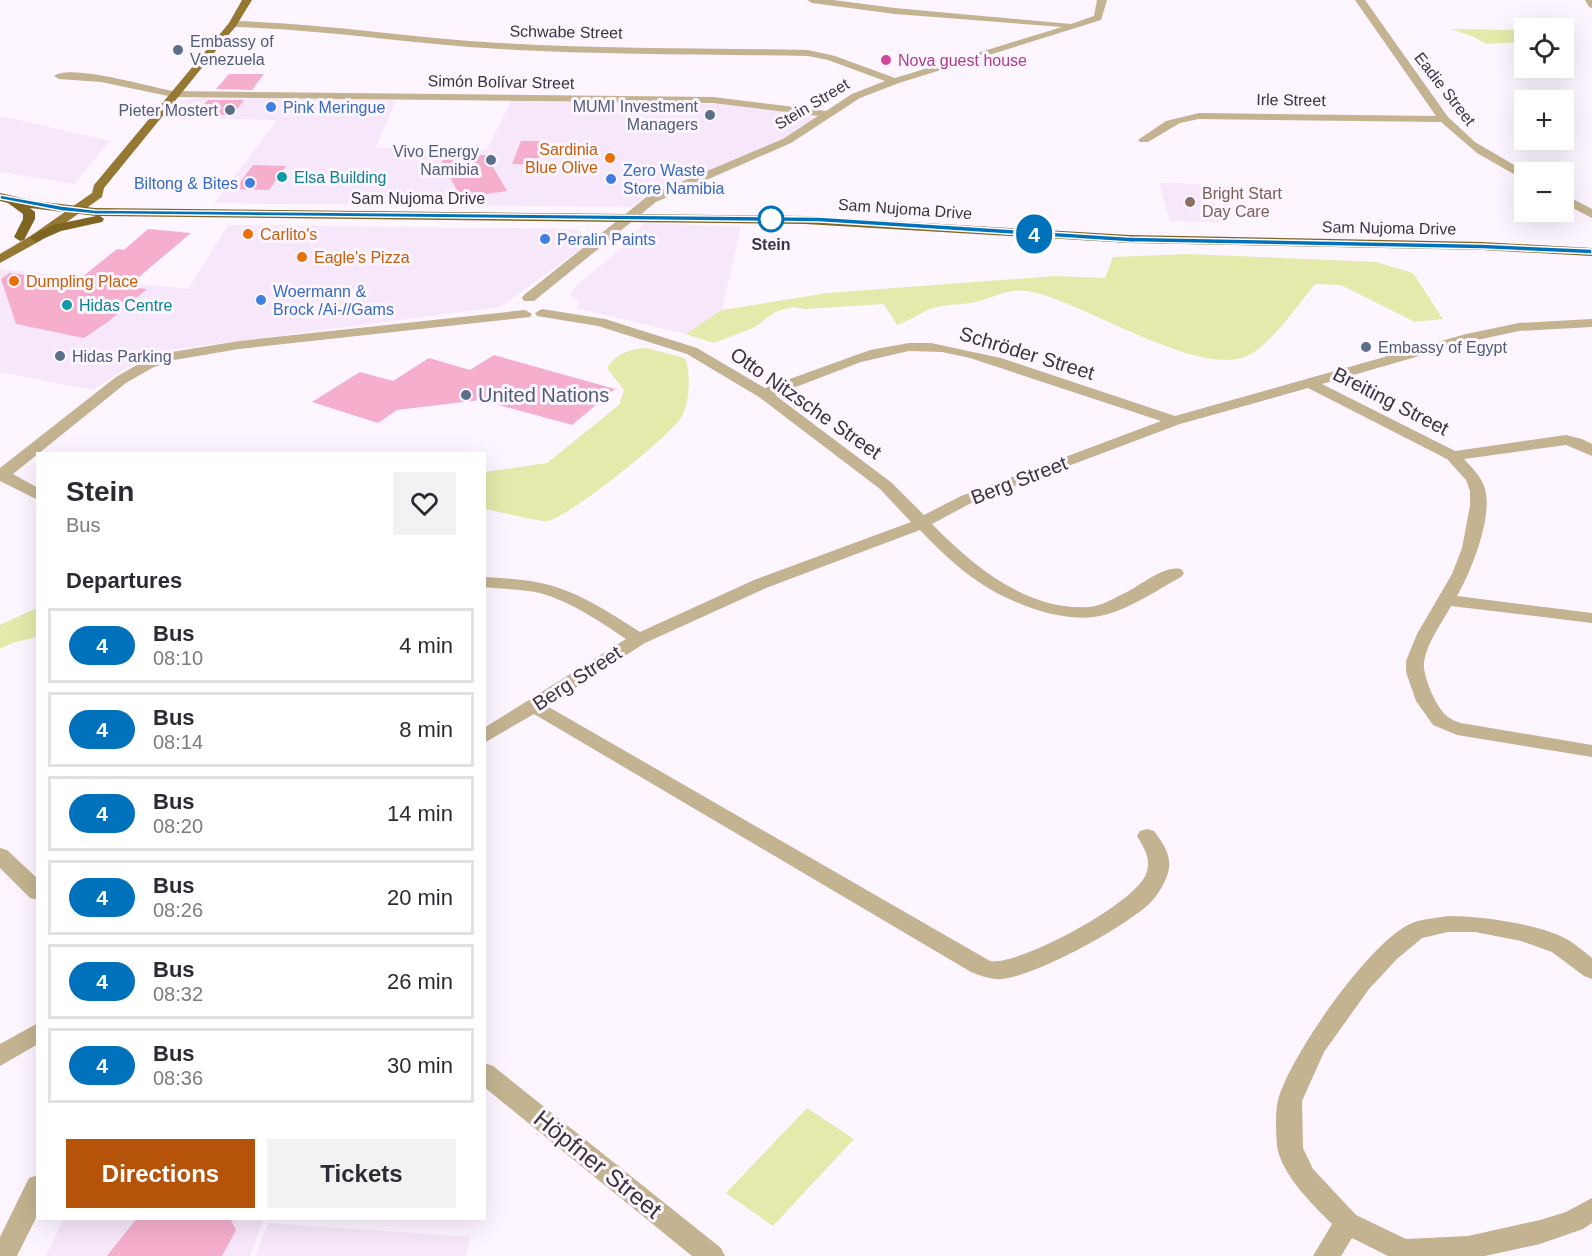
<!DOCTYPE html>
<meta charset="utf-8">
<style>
:root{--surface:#fff;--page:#f2f2f3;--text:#2b2b33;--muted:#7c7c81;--line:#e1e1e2;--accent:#b45309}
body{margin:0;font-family:Helvetica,sans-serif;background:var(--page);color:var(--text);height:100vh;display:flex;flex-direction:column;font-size:22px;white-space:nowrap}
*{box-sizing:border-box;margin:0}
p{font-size:20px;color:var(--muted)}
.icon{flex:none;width:33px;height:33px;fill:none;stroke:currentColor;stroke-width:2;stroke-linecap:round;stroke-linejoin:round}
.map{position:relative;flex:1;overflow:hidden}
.panel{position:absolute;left:36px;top:452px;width:450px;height:768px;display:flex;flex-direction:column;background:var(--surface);border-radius:0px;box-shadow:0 6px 24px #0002}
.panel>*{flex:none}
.badge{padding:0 12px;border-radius:20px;font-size:21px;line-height:39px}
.buttons{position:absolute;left:1514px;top:18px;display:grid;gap:12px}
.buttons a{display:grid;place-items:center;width:60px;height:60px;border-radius:0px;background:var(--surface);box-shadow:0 6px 24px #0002;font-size:30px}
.map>.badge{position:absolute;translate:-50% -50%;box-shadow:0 0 0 3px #fff}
h2{padding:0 30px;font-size:22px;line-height:54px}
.round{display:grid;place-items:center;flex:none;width:63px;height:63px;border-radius:0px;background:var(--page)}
.head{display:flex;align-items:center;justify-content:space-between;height:102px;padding:0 30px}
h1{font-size:28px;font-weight:600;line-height:45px}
.action{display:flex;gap:12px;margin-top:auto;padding:12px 30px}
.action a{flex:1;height:69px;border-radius:0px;background:var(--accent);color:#fff;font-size:24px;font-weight:600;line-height:69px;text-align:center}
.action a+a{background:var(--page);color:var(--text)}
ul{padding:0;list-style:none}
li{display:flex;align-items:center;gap:18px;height:75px;margin:0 12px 9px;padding:0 18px;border:3px solid var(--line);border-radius:0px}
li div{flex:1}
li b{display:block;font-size:22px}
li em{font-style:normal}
li .badge{min-width:66px;font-weight:700;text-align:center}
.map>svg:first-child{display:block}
.built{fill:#f6e7fa}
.green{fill:#e4eaab}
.building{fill:#f5afcc}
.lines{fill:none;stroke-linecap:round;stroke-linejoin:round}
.minor{fill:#c3b390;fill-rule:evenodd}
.major{fill:#957932;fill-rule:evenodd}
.highway{fill:#7f6522;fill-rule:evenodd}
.line{fill:#0072bc;stroke:#fff;stroke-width:1.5}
.service-dot{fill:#5c6f8a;stroke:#fdf5ff;stroke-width:2}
.hotel-dot{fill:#d1479c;stroke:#fdf5ff;stroke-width:2}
.shop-dot{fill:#3f7fe0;stroke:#fdf5ff;stroke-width:2}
.food-dot{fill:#e8710a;stroke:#fdf5ff;stroke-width:2}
.culture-dot{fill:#0f9aa8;stroke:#fdf5ff;stroke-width:2}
.education-dot{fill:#8d6e63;stroke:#fdf5ff;stroke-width:2}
.stop-dot{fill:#fff;stroke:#0072bc;stroke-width:3}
.labels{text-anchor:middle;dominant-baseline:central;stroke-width:6;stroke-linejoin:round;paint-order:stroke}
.far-street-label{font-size:16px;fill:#39353a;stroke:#fdf5ff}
.far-service-label{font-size:16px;fill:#4e5e75;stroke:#fdf5ff;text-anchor:start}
.far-hotel-label{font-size:16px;fill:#b23c85;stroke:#fdf5ff;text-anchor:start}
.far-shop-label{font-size:16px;fill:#366cbe;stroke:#fdf5ff;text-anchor:start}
.far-food-label{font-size:16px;fill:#c56008;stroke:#fdf5ff;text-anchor:start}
.far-culture-label{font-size:16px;fill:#0d838f;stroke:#fdf5ff;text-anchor:start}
.far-education-label{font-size:16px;fill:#785e54;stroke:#fdf5ff;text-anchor:start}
.far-stop-label{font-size:16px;font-weight:bold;fill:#39353a;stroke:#fdf5ff}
.street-label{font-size:20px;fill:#39353a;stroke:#fdf5ff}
.service-label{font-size:20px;fill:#4e5e75;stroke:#fdf5ff;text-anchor:start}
.near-street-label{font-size:24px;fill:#39353a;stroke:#fdf5ff}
</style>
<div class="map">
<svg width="1592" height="1256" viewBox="0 0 1592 1256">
<rect width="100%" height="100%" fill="#fdf5ff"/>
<!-- built -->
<path class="built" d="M195,98L396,100L376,148L487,149L511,101L733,104L811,116L819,120L797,135L640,207L214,203L277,120L168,118L179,102Z
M0,117H5L110,141L74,184L0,172Z
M1159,183L1209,184L1221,222L1170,221Z
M644,223L741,227L722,310L686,334L576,308L580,301L570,295L575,287L627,243Z
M228,225L576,229L593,240L500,307L152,352L92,390L0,372V269L188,289Z
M64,1218H264L250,1256H46Z
M268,1223L471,1237L466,1256H256Z"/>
<!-- green -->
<path class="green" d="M1451,29L1524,30V42L1486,44L1474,37Z
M1188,254L1376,262L1413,273L1443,319L1415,322L1341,285L1315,284C1296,307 1279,334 1254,352C1207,386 1082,299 1027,291C1008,288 993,298 975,302C961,305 943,304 930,309C919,314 909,321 897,325L884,304L805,309L793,307L775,312L755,327L714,343L686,334L722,310L827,293L1055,276L1105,278L1113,257Z
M646,348L685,358C691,374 690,400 682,416C671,436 570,516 548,521C540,522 497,511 485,509V472L547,463L619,405L624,390L607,368C615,354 630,349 646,348Z
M37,608V637L12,643L0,649V625Z
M807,1108L854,1139L773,1226L726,1193Z"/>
<!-- building -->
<path class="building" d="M229,74H264L252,90L216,89Z
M208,100H244L233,115H195Z
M521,141H545L537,165L512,164Z
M445,155H486L507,191L461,198L448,173L436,175Z
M253,165L286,166L269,190L235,189Z
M148,229L191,233L127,287L147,289L109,321L84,338L16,324L1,279L9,273L77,281L117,249L124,250Z
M494,355L615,389L572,425L480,400L397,410L378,423L312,402L360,372L393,381L429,358L470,370Z
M137,1218H230L236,1230L222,1256H107Z"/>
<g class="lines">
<!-- minor -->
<path class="minor" d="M807,0H833L895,8L1071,24L1094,16L1097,0H1107L1101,20L899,83L860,98L791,143L656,202L534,301H524L522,298L524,295L648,196L783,139L818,116L713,103L173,97L101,82L59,79L54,76C70,63 150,87 173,91L713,97L826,111L852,94L885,81L828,60L808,56C705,54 602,55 500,49C410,44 322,29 233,27L228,24L233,21C322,23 410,38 500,43C602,49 705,48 808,50L835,56L895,78L1062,27L895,14L812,3Z
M1355,0H1365L1448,117L1475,142L1526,172H1524V180L1477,153L1441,122L1199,119L1180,123L1148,142H1140L1138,140L1166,121L1199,113L1436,116Z
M1585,0H1592V8L1589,7Z
M1563,194L1592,209V218L1563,203Z
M542,309L605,319L697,348L765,388L870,350L909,343H931L1001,358L1175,416L1466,334L1519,323L1592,319V327L1519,331L1468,342L1322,384L1455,451L1566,435L1582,439L1592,444V456L1566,445L1464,459C1472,468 1482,477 1485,489C1493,517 1471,572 1457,596L1592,613V623L1451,606C1442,623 1427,642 1424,662C1422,675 1437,710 1448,717C1452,720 1457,722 1461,723L1592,745V757L1457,735L1433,725L1416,701L1406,672V661L1417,634L1452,574L1462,548L1470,506V491L1466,480L1447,459L1308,388L1180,424L973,502L932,524C973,566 1027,611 1089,607C1102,606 1116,597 1127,592C1142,584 1165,565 1181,569L1184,573L1181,577C1155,591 1125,613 1094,617C1078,619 1060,616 1044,612C990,596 959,571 920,530L766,588L645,643L547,706L990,961C1019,966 1136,903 1146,874C1152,859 1144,848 1137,836L1140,831L1147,829L1154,831C1162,842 1171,854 1169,868C1167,881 1158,895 1149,904C1123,928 1038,975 1002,979C992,980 981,976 971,972L534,714L484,743V728L626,639C599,621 572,602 540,593C522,589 503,589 484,587V577C501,578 519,579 536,582C575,589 607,611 640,632L754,580L911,522L880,489L759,397L687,354L598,326L537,316L535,313ZM909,351L942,352L970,358L1161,421L961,496L924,515L892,483L775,395L861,362Z
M525,310L532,314L530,317L239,349L174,360L152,368L126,383L13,474L38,488V500L0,481V468L116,377L142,362L166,353L239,341Z
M0,848L7,850L38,879V900L30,898L0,868Z
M1448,916C1481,916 1541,924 1570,941C1577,946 1585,952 1592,958V979L1584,976L1552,952L1521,941L1475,932H1448L1422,938L1397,959L1369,989L1324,1052L1302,1101L1303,1148L1313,1169L1356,1215L1406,1239L1468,1236L1540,1220L1566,1212L1592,1198V1223L1583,1229L1540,1244L1485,1256H1388L1352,1238L1341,1256H1313L1332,1224C1313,1205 1281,1174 1277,1146C1276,1134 1275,1112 1278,1100C1290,1056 1367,946 1408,925C1419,919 1436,918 1448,916Z
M38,1023V1044L0,1066V1044Z
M484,1063L493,1066L721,1248L725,1256H692L484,1087Z
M38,1175V1214L17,1256H0V1237L29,1178Z"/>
<!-- major -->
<path class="major" d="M242,0H252L236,26L104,188L102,197L40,241L0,263V254L32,235L92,193L94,185L229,23Z"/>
<!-- highway -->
<path class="highway" d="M0,193L35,201L95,208L805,216L1129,235L1482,242L1592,248V256L1482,250L1129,243L805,224L100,216L104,219L102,222L61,231L36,242L30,238L32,235L53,225L96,216L30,208L35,212V219L24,240L20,241L14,237L23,219V214L8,203L0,201Z"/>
</g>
<!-- line -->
<path class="line" d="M0,195L62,206L95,210L819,217L1129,237L1482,244L1592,249V254L1482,249L1129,242L819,222L95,214L62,211L0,199Z"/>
<!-- markers -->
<g class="service-dot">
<circle cx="178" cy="50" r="6"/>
<circle cx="230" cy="110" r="6"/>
<circle cx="710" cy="115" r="6"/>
<circle cx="491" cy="160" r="6"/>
<circle cx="1366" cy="347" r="6"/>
<circle cx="60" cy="356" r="6"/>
<circle cx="466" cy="395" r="6"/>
</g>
<circle class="hotel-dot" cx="886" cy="60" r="6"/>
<g class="shop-dot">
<circle cx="271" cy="107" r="6"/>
<circle cx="611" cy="179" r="6"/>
<circle cx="250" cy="183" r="6"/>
<circle cx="545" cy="239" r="6"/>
<circle cx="261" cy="300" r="6"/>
</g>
<g class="food-dot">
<circle cx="610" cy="158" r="6"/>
<circle cx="248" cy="234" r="6"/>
<circle cx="302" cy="257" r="6"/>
<circle cx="14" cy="281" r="6"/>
</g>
<g class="culture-dot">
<circle cx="282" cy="177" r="6"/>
<circle cx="67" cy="305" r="6"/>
</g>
<circle class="education-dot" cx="1190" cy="202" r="6"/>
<circle class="stop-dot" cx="771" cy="219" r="12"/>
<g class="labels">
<!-- far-street labels -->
<g class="far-street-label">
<text transform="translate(566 32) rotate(1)">Schwabe Street</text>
<text transform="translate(501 82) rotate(1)">Simón Bolívar Street</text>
<text transform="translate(1445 89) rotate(52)">Eadie Street</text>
<text transform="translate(1291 100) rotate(1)">Irle Street</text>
<text transform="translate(812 104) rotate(-31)">Stein Street</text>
<text x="418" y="198">Sam Nujoma Drive</text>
<text transform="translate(905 209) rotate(4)">Sam Nujoma Drive</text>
<text transform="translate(1389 228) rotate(1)">Sam Nujoma Drive</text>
</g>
<!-- far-service labels -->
<g class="far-service-label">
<text x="190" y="41">Embassy of<tspan x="190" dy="18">Venezuela</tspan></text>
<text x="698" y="106" text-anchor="end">MUMI Investment<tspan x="698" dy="18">Managers</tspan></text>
<text x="218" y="110" text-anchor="end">Pieter Mostert</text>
<text x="479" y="151" text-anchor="end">Vivo Energy<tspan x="479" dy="18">Namibia</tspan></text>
<text x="1378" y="347">Embassy of Egypt</text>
<text x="72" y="356">Hidas Parking</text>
</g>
<!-- far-hotel labels -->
<g class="far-hotel-label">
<text x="898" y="60">Nova guest house</text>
</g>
<!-- far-shop labels -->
<g class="far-shop-label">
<text x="283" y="107">Pink Meringue</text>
<text x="623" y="170">Zero Waste<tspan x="623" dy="18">Store Namibia</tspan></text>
<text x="238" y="183" text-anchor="end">Biltong &amp; Bites</text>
<text x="557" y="239">Peralin Paints</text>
<text x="273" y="291">Woermann &amp;<tspan x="273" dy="18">Brock /Ai-//Gams</tspan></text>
</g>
<!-- far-food labels -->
<g class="far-food-label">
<text x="598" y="149" text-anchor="end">Sardinia<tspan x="598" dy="18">Blue Olive</tspan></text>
<text x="260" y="234">Carlito's</text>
<text x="314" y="257">Eagle's Pizza</text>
<text x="26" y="281">Dumpling Place</text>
</g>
<!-- far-culture labels -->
<g class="far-culture-label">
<text x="294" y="177">Elsa Building</text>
<text x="79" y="305">Hidas Centre</text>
</g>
<!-- far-education labels -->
<g class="far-education-label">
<text x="1202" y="193">Bright Start<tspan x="1202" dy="18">Day Care</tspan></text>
</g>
<!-- far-stop labels -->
<g class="far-stop-label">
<text x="771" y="244">Stein</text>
</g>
<!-- street labels -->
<g class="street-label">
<text transform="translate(1027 353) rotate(17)">Schröder Street</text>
<text transform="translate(1391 401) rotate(27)">Breiting Street</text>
<text transform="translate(806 403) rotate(35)">Otto Nitzsche Street</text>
<text transform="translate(1019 480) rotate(-21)">Berg Street</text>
<text transform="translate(577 678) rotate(-33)">Berg Street</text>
</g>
<!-- service labels -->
<g class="service-label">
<text x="478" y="395">United Nations</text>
</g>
<!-- near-street labels -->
<g class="near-street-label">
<text transform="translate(598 1164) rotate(39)">Höpfner Street</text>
</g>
</g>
</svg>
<div class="buttons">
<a><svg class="icon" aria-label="locate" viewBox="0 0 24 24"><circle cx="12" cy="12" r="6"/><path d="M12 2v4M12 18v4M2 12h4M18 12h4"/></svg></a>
<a>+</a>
<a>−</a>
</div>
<b class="badge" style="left:1034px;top:234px;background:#0072bc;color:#fff">4</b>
<section class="panel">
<div class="head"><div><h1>Stein</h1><p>Bus</p></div><a class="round"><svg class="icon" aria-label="heart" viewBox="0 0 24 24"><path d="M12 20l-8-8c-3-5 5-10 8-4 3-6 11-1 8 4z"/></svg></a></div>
<h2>Departures</h2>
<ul>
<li><span class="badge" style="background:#0072bc;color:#fff">4</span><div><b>Bus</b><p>08:10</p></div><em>4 min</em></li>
<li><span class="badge" style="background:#0072bc;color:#fff">4</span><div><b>Bus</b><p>08:14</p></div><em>8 min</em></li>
<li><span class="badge" style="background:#0072bc;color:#fff">4</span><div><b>Bus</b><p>08:20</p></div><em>14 min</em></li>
<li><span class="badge" style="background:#0072bc;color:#fff">4</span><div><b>Bus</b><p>08:26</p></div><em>20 min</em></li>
<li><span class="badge" style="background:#0072bc;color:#fff">4</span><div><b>Bus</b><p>08:32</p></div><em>26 min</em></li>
<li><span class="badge" style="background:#0072bc;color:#fff">4</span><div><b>Bus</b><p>08:36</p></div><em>30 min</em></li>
</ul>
<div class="action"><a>Directions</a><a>Tickets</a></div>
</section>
</div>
